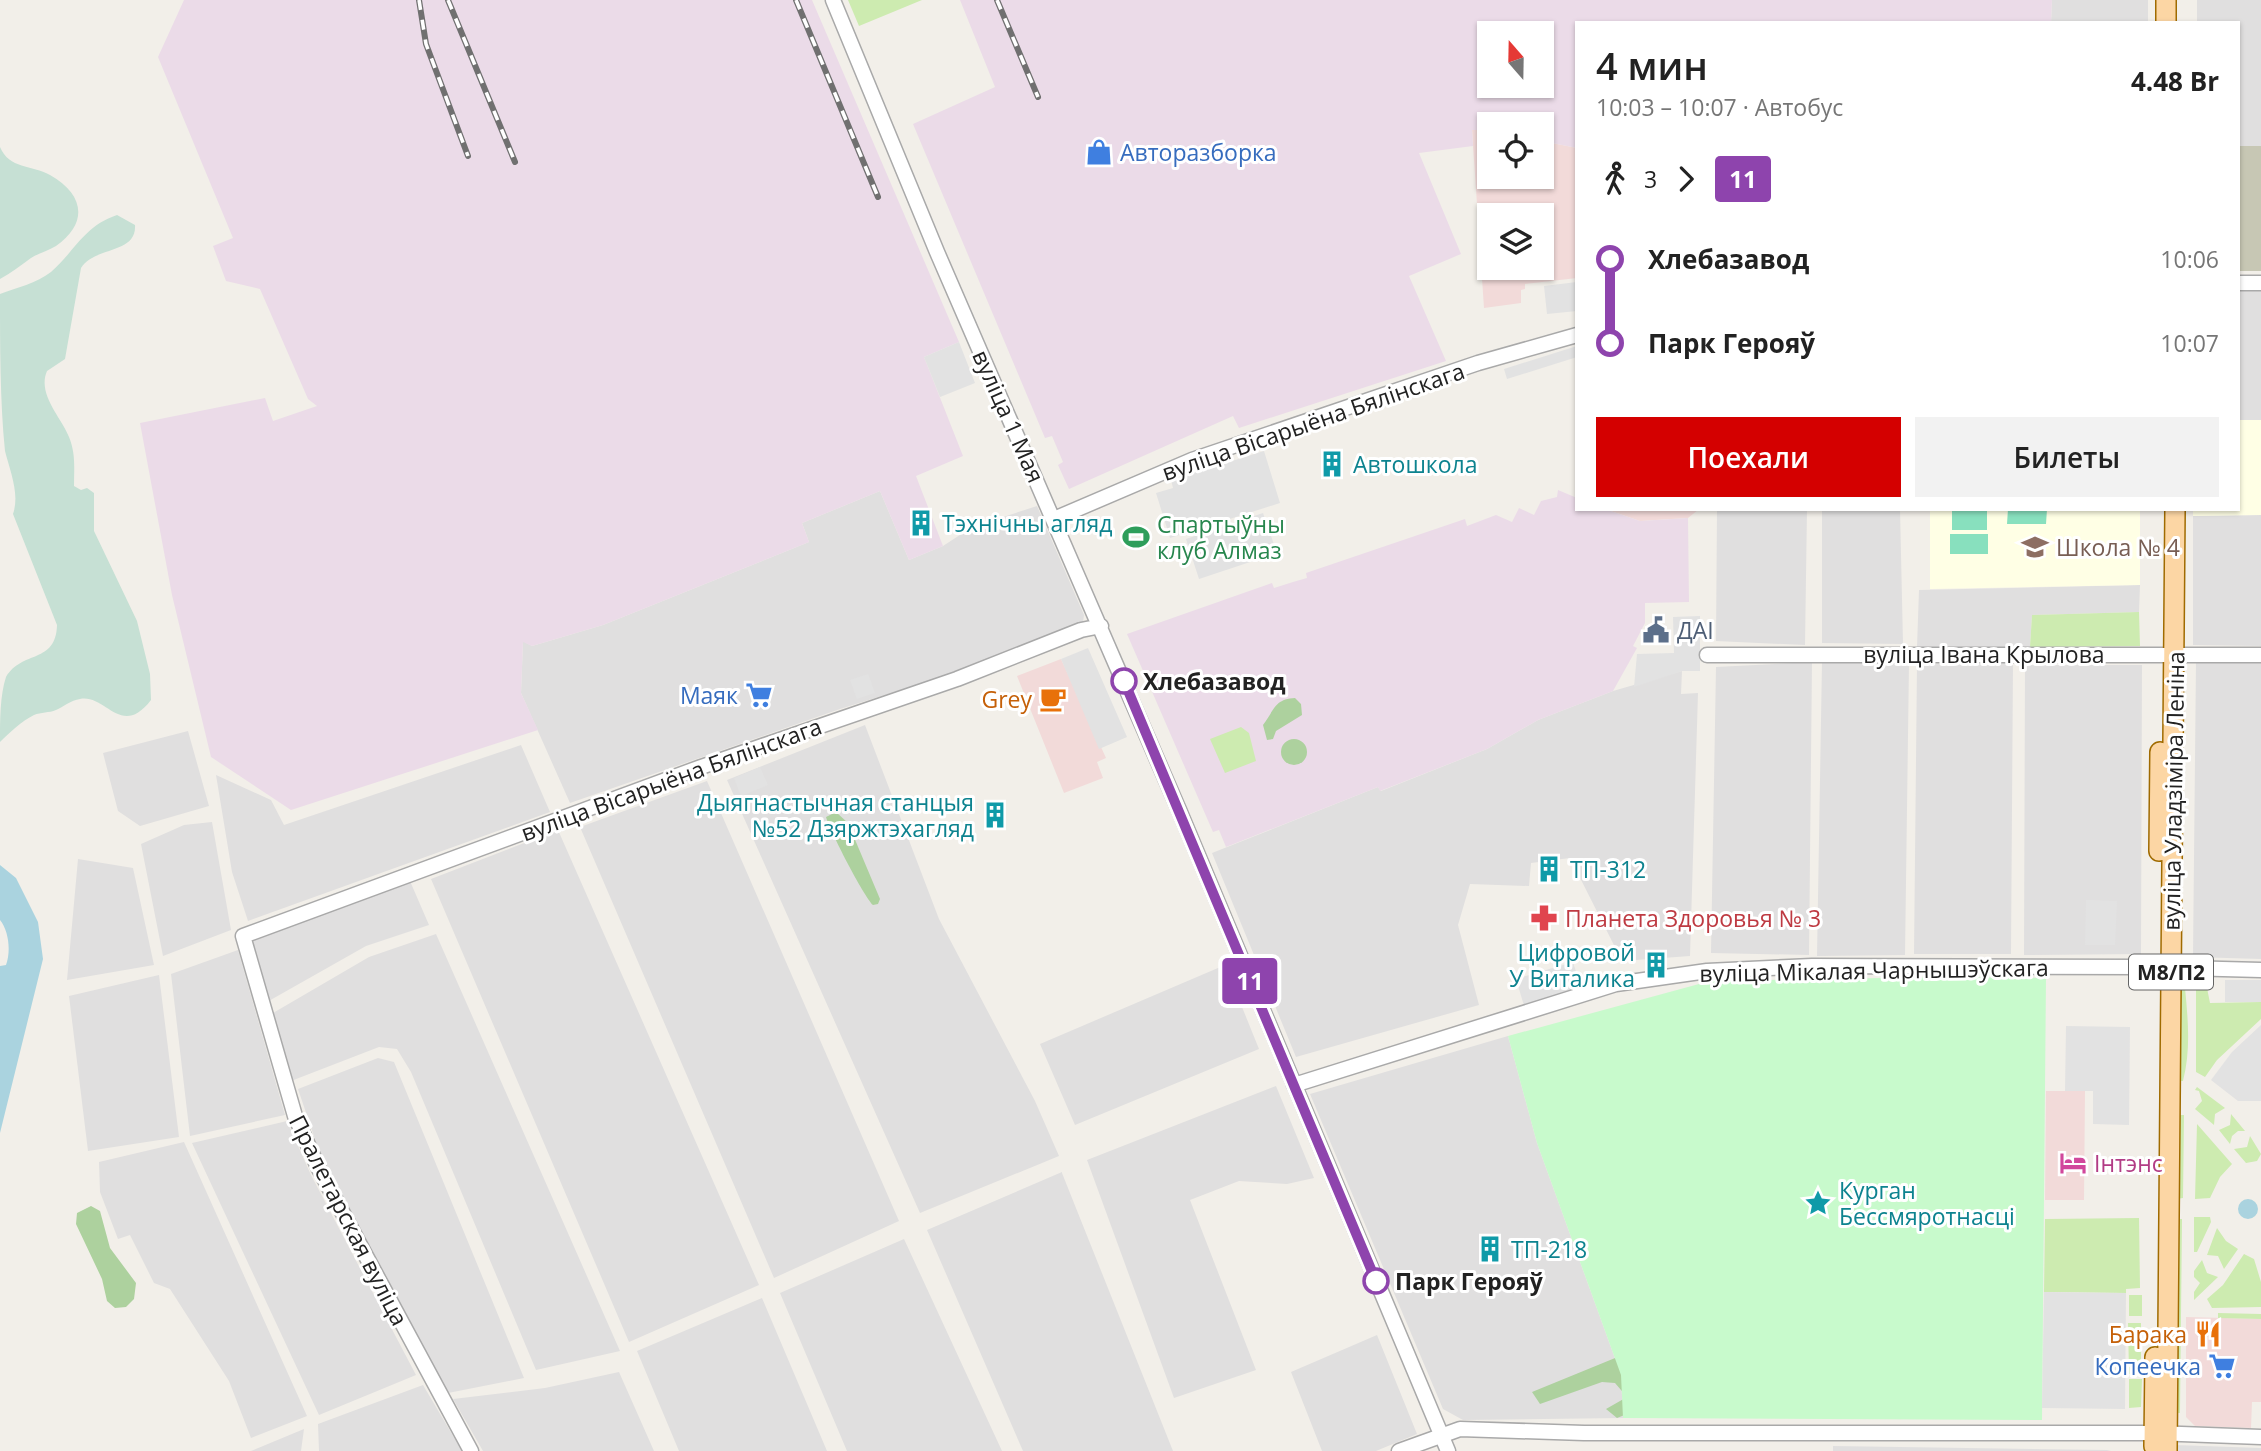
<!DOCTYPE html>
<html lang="ru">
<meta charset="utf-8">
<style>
:root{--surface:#fff;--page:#f2f2f2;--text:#222;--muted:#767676;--accent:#d40000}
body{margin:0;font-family:"Open Sans",sans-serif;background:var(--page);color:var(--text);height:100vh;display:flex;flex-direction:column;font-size:26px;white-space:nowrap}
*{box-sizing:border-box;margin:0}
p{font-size:23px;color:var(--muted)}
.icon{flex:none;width:38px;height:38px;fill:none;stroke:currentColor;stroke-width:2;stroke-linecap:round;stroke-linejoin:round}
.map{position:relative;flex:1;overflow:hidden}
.panel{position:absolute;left:1575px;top:21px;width:665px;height:490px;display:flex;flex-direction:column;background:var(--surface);border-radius:0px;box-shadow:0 2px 5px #0004}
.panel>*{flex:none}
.badge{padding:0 14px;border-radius:5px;font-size:24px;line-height:46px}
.needle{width:46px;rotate:340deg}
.controls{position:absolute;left:1477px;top:21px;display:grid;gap:14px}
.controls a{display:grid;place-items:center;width:77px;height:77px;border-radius:0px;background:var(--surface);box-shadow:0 2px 5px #0004;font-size:35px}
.map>.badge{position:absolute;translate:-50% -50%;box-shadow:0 0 0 4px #fff}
.legs{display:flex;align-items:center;gap:10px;height:77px;padding:0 21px;font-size:23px}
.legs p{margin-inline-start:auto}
.headline{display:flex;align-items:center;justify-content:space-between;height:119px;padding:0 21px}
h1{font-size:38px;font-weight:600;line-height:52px}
.button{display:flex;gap:14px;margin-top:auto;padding:14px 21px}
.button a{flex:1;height:80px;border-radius:0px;background:var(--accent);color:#fff;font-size:28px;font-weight:600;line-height:80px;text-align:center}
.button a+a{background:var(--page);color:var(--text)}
ul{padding:0 21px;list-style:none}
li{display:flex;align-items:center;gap:24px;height:84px;font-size:26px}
li i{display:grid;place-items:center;width:10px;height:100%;margin:0 9px;background:currentColor}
li i::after{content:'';width:18px;height:18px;margin:-9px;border:5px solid;border-radius:50%;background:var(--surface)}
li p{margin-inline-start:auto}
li:first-child i{background:linear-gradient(#0000 50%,currentColor 0)}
li:last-child i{background:linear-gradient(currentColor 50%,#0000 0)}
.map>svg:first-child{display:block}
.residential{fill:#e0dfdf}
.commercial{fill:#f2dad9;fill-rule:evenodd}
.industrial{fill:#ebdbe8;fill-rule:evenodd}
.education{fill:#ffffe5}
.construction{fill:#c7c7b4}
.grass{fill:#cdebb0}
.forest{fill:#add19e}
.wetland{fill:#c6e0d4}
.park{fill:#c8facc}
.pitch{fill:#88e0be}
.parking{fill:#e2e2e2}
.water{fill:#aad3df}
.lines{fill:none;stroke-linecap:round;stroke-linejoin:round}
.minor-casing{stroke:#a9a9a9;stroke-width:17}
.major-casing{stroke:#a06b00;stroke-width:22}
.minor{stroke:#fff;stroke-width:14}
.major{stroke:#fcd6a4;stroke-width:19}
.rail-casing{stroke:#707070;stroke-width:6}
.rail{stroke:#fff;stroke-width:3.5;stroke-dasharray:10;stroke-linecap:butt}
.line-1-casing{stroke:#fff;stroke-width:16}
.line-1{stroke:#8e44ad;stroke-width:10}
.stop-1-dot{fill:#fff;stroke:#8e44ad;stroke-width:3.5}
.labels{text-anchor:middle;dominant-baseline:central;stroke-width:6;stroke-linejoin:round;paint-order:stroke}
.shield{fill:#fff;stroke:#646464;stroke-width:2}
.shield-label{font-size:21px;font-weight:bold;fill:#222}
.shop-label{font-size:23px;fill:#366cbe;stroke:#fff;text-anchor:end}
.street-label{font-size:23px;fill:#222;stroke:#fff}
.culture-label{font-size:23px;fill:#0d838f;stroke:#fff;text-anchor:start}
.leisure-label{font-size:23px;fill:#27864d;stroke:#fff;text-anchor:start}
.education-label{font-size:23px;fill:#785e54;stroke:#fff;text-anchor:start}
.service-label{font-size:23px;fill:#4e5e75;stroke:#fff;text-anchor:start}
.stop-label{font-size:23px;font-weight:bold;fill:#222;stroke:#fff;text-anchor:start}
.food-label{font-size:23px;fill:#c56008;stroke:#fff;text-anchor:end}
.health-label{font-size:23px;fill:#be3a42;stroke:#fff;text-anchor:start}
.hotel-label{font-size:23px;fill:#b23c85;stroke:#fff;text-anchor:start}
</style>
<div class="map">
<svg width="2261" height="1451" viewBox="0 0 2261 1451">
<rect width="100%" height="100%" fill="#f2efe9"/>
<!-- residential -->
<path class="residential" d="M2052,0H2148V23H2051Z
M2197,0H2261V146H2238V23H2197Z
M2261,290V420H2238V291Z
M880,491L909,560L943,546L972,527L1037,506L1084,615L1083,622L945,676L840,709L570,803L521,693L523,641L532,646L603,625L809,542L802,523Z
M1717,509H1807L1805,645L1716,641Z
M1822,509H1900L1903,644L1822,643Z
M2261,515V646L2193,645V516Z
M2140,585L2139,612L2032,615L2030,647H1917L1919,590Z
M2196,661L2261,662V959L2193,957Z
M1812,662L1809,955L1711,953L1716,667Z
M1822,662L1909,663L1905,955L1817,956Z
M2013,663L2011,954H1914L1917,664Z
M2025,665H2142L2141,954L2024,955Z
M1682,671L1681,694L1698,693L1690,956L1622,961L1570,858L1531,863L1529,886L1470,884L1458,925L1479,1005L1296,1057L1212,853L1378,787L1381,791L1487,749L1538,720L1613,691Z
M865,725L939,919L1035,1101L1059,1156L920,1213L727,780Z
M188,731L209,806L140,826L118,811L103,753Z
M521,745L550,812L248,921L232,872L216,775L271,800L284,825Z
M707,781L899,1221L774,1278L580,827Z
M212,822L231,930L163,956L141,844L184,825Z
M558,830L759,1285L629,1342L431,879Z
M78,859L133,868L154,965L67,980Z
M410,881L429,925L366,946L267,1002L253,941Z
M436,934L620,1351L536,1370L411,1072L397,1049L379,1047L291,1081L273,1013L369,957Z
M238,950L285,1115L190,1136L171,974Z
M1225,965L1259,1049L1075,1125L1040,1044Z
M159,975L179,1137L88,1151L69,996Z
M1508,1036L1537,1143L1621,1375L1623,1418L1463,1420L1443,1409L1310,1094Z
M378,1058L394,1062L524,1378L448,1393L321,1157L298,1089Z
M1276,1086L1314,1178L1287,1184L1239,1181L1190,1200L1256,1370L1174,1398L1087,1160Z
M287,1121L311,1175L416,1375L319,1415L192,1143Z
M184,1142L307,1416L251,1438L229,1381L170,1289L154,1283L130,1235L118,1239L100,1192L99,1162Z
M1062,1172V1173L1173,1451H1023L927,1230Z
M904,1239L1002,1451H847L780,1293Z
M762,1298L827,1451H679L637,1351Z
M1377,1335L1417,1434L1376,1451H1322L1291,1372Z
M619,1372L654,1451H483L453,1399L545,1388Z
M423,1385L462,1451H319L318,1424Z
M304,1429L301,1451H251Z
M2175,1445L2261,1448V1451H2175Z
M1833,1446L2107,1450L2111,1451H1833Z"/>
<!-- commercial -->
<path class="commercial" d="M1472,130H1489V177H1542V141L1577,148V278L1525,284V289L1521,290V303L1484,308ZM1489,215H1542V268H1489Z
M1605,509H1698V510L1688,518L1640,521Z
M1061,659L1106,758L1097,762L1103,778L1064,793L1017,676Z
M2046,1091H2085L2084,1200H2045Z
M2186,1317L2261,1319V1402H2252L2251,1428L2195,1426L2186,1417Z"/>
<!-- industrial -->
<path class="industrial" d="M184,0H812L959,342L924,357L963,456L916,476L943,546L909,560L880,491L802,523L809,542L603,625L532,646L523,642L521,693L538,730L291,810L211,757L172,595L140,423L265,398L273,421L317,406L308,399L260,289L226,281L213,246L233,238L158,57Z
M960,0H2052L2051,23H1577V148L1542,141V124H1489V130H1472L1473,146L1419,153L1461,254L1409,276L1446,361L1239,428L1233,416L1069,489L1058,465L1063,462L1052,436L1045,438L913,124L995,87ZM1489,33H1542V86H1489Z
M1558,490L1577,498V509H1605L1640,521L1688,518L1689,602L1645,603V623L1633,646L1637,648L1613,691L1538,720L1487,749L1380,791L1378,787L1226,847L1219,830L1213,832L1127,634L1272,583L1274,588L1293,582L1307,578L1306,573L1465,519L1467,526L1496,515L1512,522L1519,508L1534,515L1541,501L1557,497Z"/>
<!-- education -->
<path class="education" d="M2238,420H2261V515L2193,516V509H2238Z
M1930,509H2140V585L1930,589Z"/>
<!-- construction -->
<path class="construction" d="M2238,146H2261V271H2238Z"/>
<!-- grass -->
<path class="grass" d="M848,0H922L859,26Z
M2139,612L2140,646L2030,647L2032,615Z
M1241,727L1249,733L1256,761L1225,773L1210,739Z
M2196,983H2206L2210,1003L2261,1002V1019L2217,1060L2205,1077L2196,1072Z
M2177,987L2185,988C2188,1019 2191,1050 2183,1081H2176Z
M2197,1087L2225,1108L2215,1114L2214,1125L2195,1109L2202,1101L2199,1091L2195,1090Z
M2231,1114L2245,1131H2238L2232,1136L2230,1144L2219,1130L2230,1125Z
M2177,1115H2184L2183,1198L2176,1199Z
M2197,1124L2232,1164L2220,1177L2210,1198L2195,1199Z
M2250,1136L2261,1154L2257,1161L2246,1163L2234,1149L2247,1147Z
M2194,1217H2210L2211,1222L2197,1252H2194Z
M2139,1218L2140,1288L2126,1289V1293L2044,1292L2045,1219Z
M2175,1219H2182L2180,1413H2173Z
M2217,1228L2226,1241L2238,1249L2224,1269L2218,1256L2207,1255Z
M2244,1254L2254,1259L2261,1282V1307L2212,1308L2207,1299L2223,1285Z
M2202,1260L2207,1273L2218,1277L2194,1300V1292L2200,1283L2194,1277V1271Z
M2129,1295H2142V1316H2129Z
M2218,1313L2261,1314V1319L2218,1318Z
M2128,1323H2141V1373L2129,1374Z
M2129,1379H2142L2141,1407L2129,1408Z"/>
<!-- forest -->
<path class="forest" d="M1295,698L1301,704L1302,715L1276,731L1273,739L1267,740L1263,725C1274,711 1274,699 1295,698Z
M1281 752a13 13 0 1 1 26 0a13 13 0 1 1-26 0Z
M836,812L848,823L880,899L878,904L873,905C863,895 830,831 826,817Z
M91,1206L100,1211L110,1248L136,1283L134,1299L126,1307L115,1308L107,1301L102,1279L76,1224L77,1213Z
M1620,1356L1632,1412L1617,1418L1606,1409L1627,1397L1615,1383L1602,1382L1540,1404L1532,1392Z"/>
<!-- wetland -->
<path class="wetland" d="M0,147C9,169 32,165 50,175C84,194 89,223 56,246C48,251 39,253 31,258C21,265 11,273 0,279Z
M117,215L135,225C137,254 95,246 81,268L65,359L47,371C37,394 61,417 69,437C76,454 74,469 74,486L81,490L87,488L94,493V531L137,621L150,674L151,700C121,739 106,694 80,699C71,700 63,707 56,710C49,713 41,712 34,715C22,721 10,732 0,742C0,720 0,695 6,677C22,650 56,664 57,625L13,514C20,494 10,471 5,451C0,402 0,344 0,294C16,288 37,283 51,272C75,251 84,226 117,215Z"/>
<!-- park -->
<path class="park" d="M1943,977L2046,978L2042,1420L1623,1418L1621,1375L1537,1143L1508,1036L1710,981Z"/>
<!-- pitch -->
<path class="pitch" d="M1952,509H1987V530H1952Z
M2008,509H2047L2046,524H2007Z
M1950,534H1988V554H1950Z"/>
<!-- parking -->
<path class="parking" d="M1577,282V311L1547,314L1544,286Z
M959,342L975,383L940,397L924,357Z
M1577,346V357L1507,379L1504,369Z
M1264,451L1280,503L1170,538L1156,493L1173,488L1171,480Z
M1263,513L1277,553L1199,579L1186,539Z
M1700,616V671H1682L1634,687L1637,654L1674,653L1673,617Z
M1088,648L1127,737L1099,749L1061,659Z
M868,674L875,693L857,699L850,680Z
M760,767L768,785L741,796L734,778Z
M2086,900L2117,901L2115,945H2085Z
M1573,962L1582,991L1525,1009L1516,979Z
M2225,980H2261V1002H2225Z
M2261,1025V1101H2238L2211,1080L2232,1052Z
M2066,1026L2130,1027L2129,1125L2093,1124V1091H2065Z
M2044,1292L2126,1293L2125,1409L2042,1408Z"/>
<!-- water -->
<path class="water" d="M0,865L16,878L38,922L43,959L0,1133V966L6,965C11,952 9,931 0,920Z
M2238 1209a10 10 0 1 1 20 0a10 10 0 1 1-20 0Z"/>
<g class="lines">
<!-- minor casing -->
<g class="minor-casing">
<path id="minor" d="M833,0L937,252L1179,810L1448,1451
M2238,283H2261
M1054,519L1192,460L1478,363L1577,335
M1707,655H2261
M1294,1085L1616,984L1707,971L1812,966L2146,967L2261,970
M471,1451L318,1167L295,1116L243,936L701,767L957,679L1081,630L1101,626
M1399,1451L1460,1429L1584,1433H2155L2261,1437"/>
</g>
<!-- major casing -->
<g class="major-casing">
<path id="major" d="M2166,23V0
M2159,851L2160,752
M2154,1446L2155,1357
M2167,1451L2175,509"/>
</g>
<!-- minor -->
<use href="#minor" class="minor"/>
<!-- major -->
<use href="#major" class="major"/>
<!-- rail casing -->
<g class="rail-casing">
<path id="rail" d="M419,0L426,44L468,156
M448,0L515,162
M796,0L878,197
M997,0L1038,97"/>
</g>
<!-- rail -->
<use href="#rail" class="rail"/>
</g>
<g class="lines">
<!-- line-1 casing -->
<g class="line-1-casing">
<path id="line-1" d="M1124,681L1376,1281"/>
</g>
<!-- line-1 -->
<use href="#line-1" class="line-1"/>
</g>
<!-- icons -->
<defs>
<g id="shop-bare" transform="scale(2.1)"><path d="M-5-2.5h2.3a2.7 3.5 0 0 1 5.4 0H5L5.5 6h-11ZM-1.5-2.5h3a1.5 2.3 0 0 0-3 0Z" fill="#3f7fe0" stroke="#fff" stroke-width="2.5" paint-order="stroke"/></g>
<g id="building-bare" transform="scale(2.1)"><path d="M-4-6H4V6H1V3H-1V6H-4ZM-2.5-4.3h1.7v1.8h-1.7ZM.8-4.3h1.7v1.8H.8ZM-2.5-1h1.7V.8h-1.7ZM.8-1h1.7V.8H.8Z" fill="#0f9aa8" stroke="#fff" stroke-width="2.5" paint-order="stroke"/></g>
<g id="stadium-bare" transform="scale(2.1)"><path d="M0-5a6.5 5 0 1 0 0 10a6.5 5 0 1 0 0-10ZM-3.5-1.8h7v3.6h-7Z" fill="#2e9e5b" stroke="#fff" stroke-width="2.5" paint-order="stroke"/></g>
<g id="school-bare" transform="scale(2.1)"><path d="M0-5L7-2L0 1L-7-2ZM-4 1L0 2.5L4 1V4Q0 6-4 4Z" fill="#8d6e63" stroke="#fff" stroke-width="2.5" paint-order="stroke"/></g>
<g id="civic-bare" transform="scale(2.1)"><path d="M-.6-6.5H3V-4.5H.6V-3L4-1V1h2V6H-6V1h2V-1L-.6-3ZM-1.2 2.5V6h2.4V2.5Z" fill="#5c6f8a" stroke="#fff" stroke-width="2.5" paint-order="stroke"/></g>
<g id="supermarket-bare" transform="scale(2.1)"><path d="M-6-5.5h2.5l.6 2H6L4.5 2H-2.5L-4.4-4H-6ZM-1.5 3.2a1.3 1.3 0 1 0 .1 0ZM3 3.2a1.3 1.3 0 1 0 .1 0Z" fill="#3f7fe0" stroke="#fff" stroke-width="2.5" paint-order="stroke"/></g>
<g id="cafe-bare" transform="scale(2.1)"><path d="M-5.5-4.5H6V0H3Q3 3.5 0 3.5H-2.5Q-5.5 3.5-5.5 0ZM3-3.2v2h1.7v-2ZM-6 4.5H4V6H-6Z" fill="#e8710a" stroke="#fff" stroke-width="2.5" paint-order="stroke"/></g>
<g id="pharmacy-bare" transform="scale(2.1)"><path d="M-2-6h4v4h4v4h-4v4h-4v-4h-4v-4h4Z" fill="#e0444e" stroke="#fff" stroke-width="2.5" paint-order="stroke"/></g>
<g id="hotel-bare" transform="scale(2.1)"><path d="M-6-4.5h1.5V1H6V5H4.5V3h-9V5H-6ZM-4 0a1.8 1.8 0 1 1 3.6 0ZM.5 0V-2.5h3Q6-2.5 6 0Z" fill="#d1479c" stroke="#fff" stroke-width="2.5" paint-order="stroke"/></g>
<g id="sight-bare" transform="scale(2.1)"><path d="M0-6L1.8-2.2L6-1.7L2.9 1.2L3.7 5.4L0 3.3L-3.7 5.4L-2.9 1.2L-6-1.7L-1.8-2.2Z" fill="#0f9aa8" stroke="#fff" stroke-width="2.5" paint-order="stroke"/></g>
<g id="restaurant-bare" transform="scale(2.1)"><path d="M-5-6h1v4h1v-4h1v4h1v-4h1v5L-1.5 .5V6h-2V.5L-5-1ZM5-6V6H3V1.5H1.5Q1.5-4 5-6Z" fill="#e8710a" stroke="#fff" stroke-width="2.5" paint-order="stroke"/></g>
</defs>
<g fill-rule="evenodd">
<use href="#shop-bare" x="1099" y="152"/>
<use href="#building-bare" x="1332" y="464"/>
<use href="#building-bare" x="921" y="523"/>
<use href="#stadium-bare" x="1136" y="537"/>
<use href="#school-bare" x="2035" y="547"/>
<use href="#civic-bare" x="1656" y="630"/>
<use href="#supermarket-bare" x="759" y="695"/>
<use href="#cafe-bare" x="1053" y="699"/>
<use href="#building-bare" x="995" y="815"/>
<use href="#building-bare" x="1549" y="869"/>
<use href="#pharmacy-bare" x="1544" y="918"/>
<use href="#building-bare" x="1656" y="965"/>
<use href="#hotel-bare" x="2073" y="1163"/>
<use href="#sight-bare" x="1818" y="1203"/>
<use href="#building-bare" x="1490" y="1249"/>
<use href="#restaurant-bare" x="2208" y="1334"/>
<use href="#supermarket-bare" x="2222" y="1366"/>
</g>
<!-- markers -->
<g class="stop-1-dot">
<circle cx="1124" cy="681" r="12"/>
<circle cx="1376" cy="1281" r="12"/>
</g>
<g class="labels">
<!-- shield labels -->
<rect class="shield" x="2129" y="954.5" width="84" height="35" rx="5"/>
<g class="shield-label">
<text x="2171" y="972">М8/П2</text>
</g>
<!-- shop labels -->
<g class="shop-label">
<text x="1120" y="152" text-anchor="start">Авторазборка</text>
<text x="738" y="695">Маяк</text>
<text x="2201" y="1366">Копеечка</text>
</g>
<!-- street labels -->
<g class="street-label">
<text transform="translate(1009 416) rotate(66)">вуліца 1 Мая</text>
<text transform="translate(1313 421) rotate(-19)">вуліца Вісарыёна Бялінскага</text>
<text x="1984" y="654">вуліца Івана Крылова</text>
<text transform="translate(671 779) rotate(-20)">вуліца Вісарыёна Бялінскага</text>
<text transform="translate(2173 791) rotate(-89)">вуліца Уладзіміра Леніна</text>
<text transform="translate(1874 970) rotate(-1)">вуліца Мікалая Чарнышэўскага</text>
<text transform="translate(349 1220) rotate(63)">Пралетарская вуліца</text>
</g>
<!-- culture labels -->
<g class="culture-label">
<text x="1353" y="464">Автошкола</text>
<text x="942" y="523">Тэхнічны агляд</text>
<text x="974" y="802" text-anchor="end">Дыягнастычная станцыя<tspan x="974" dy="26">№52 Дзяржтэхагляд</tspan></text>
<text x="1570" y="869">ТП-312</text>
<text x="1635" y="952" text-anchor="end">Цифровой<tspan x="1635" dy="26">У Виталика</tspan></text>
<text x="1839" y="1190">Курган<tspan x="1839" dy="26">Бессмяротнасці</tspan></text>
<text x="1511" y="1249">ТП-218</text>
</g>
<!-- leisure labels -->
<g class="leisure-label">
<text x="1157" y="524">Спартыўны<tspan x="1157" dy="26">клуб Алмаз</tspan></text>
</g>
<!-- education labels -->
<g class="education-label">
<text x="2056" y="547">Школа № 4</text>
</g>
<!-- service labels -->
<g class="service-label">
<text x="1677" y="630">ДАІ</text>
</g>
<!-- stop labels -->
<g class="stop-label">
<text x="1143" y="681">Хлебазавод</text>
<text x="1395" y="1281">Парк Герояў</text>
</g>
<!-- food labels -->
<g class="food-label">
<text x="1032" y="699">Grey</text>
<text x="2187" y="1334">Барака</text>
</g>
<!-- health labels -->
<g class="health-label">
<text x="1565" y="918">Планета Здоровья № 3</text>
</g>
<!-- hotel labels -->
<g class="hotel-label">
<text x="2094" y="1163">Інтэнс</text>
</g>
</g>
</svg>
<div class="controls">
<a><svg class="needle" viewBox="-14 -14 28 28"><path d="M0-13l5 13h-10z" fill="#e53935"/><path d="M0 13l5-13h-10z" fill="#767676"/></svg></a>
<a><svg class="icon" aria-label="locate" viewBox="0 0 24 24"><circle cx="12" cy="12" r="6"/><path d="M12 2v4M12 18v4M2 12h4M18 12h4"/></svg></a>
<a><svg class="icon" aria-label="layers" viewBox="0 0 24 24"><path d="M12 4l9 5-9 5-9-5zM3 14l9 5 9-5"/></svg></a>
</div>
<b class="badge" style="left:1250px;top:981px;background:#8e44ad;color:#fff">11</b>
<section class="panel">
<div class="headline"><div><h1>4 мин</h1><p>10:03 – 10:07 · Автобус</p></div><b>4.48 Br</b></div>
<div class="legs"><svg class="icon" aria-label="walk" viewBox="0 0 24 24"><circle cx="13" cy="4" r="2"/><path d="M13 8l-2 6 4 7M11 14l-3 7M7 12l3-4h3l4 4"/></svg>3<svg class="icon" aria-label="forward" viewBox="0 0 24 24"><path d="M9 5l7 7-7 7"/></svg><b class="badge" style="background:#8e44ad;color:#fff">11</b></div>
<ul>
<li><i style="color:#8e44ad"></i><b>Хлебазавод</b><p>10:06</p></li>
<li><i style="color:#8e44ad"></i><b>Парк Герояў</b><p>10:07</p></li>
</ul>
<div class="button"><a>Поехали</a><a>Билеты</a></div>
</section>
</div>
